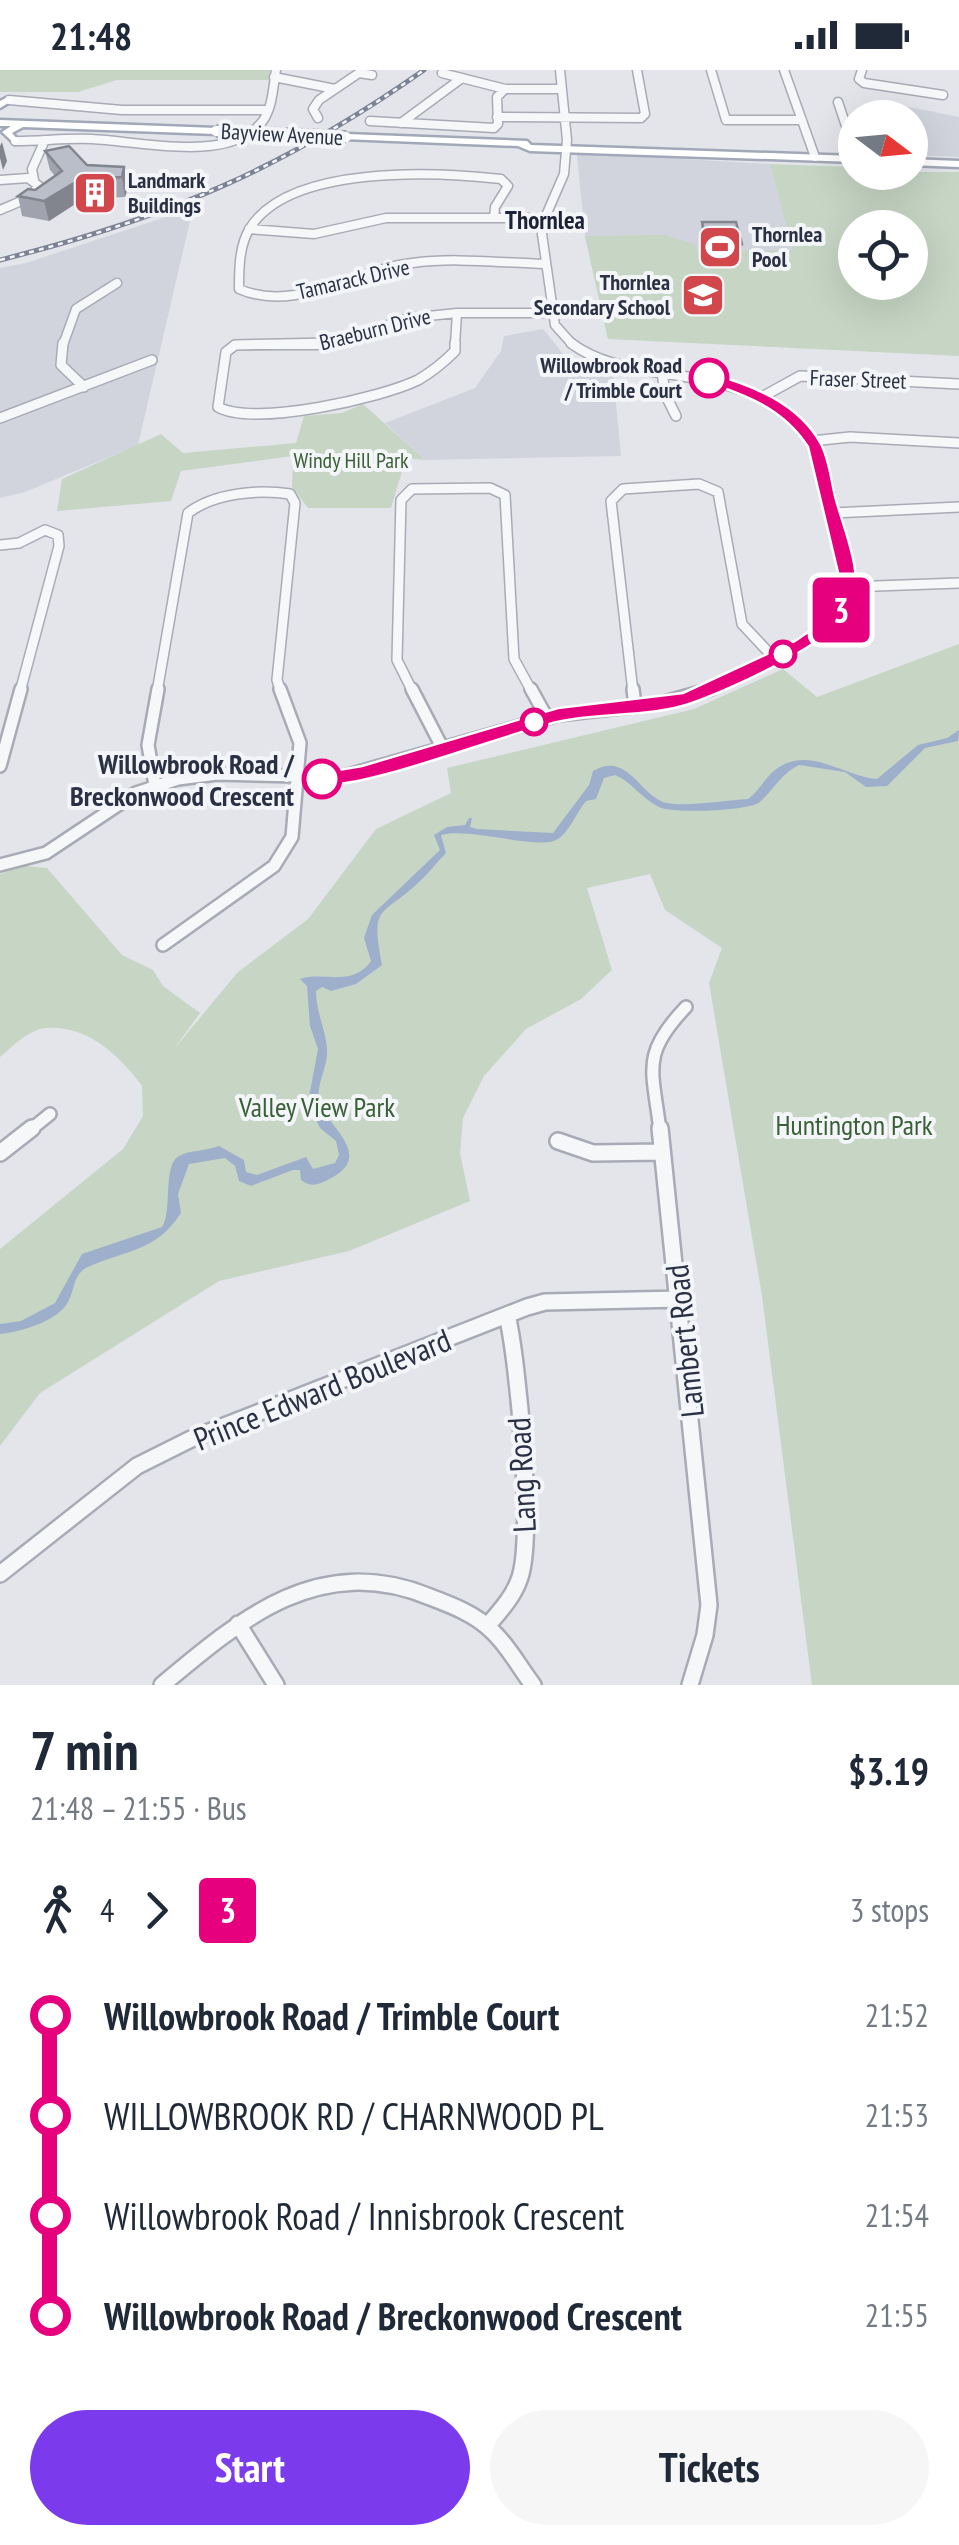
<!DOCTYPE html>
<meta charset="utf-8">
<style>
:root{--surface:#fff;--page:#f6f6f7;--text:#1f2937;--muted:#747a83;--accent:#7c3aed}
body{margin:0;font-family:"PT Sans Narrow",sans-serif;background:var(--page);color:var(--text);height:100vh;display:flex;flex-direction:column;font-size:38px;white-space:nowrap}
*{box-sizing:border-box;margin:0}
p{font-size:32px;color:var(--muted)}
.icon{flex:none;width:55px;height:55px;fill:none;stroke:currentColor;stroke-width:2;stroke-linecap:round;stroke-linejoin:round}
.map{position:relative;height:1615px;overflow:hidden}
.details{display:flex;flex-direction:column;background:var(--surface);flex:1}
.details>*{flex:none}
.badge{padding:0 20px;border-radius:8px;font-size:35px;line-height:65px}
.needle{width:65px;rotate:106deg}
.controls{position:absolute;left:838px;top:30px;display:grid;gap:20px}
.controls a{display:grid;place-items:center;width:90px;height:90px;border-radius:50%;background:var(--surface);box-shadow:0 10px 40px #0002;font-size:50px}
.map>.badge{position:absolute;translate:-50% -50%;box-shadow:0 0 0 5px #fff}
.legs{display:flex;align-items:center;gap:15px;height:110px;padding:0 30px;font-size:32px}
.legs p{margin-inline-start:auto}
.overview{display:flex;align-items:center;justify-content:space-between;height:170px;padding:0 30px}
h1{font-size:55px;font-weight:600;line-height:75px}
.primary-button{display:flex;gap:20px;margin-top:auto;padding:20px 30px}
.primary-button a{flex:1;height:115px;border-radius:60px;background:var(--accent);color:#fff;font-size:40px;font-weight:600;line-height:115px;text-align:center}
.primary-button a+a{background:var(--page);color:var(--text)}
ul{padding:0 30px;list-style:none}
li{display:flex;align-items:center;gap:35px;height:100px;font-size:38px}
li i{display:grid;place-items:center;width:15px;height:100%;margin:0 12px;background:currentColor}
li i::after{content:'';width:25px;height:25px;margin:-12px;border:8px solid;border-radius:50%;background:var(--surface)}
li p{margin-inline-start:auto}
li:first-child i{background:linear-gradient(#0000 50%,currentColor 0)}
li:last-child i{background:linear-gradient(currentColor 50%,#0000 0)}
.status{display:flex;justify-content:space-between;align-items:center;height:70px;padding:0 50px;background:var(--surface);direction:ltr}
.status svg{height:28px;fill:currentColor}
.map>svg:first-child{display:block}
.built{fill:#d1d4dd}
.green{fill:#c6d5c4;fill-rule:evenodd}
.water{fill:#9eafcc}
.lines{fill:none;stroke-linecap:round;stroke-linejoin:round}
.minor-far3-casing{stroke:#a8abb6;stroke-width:11}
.minor-far2-casing{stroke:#a8abb6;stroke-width:12}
.minor-far1-casing{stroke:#a8abb6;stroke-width:16}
.minor-casing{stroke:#a8abb6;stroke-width:20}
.major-casing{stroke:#a2a8b7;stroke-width:5}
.minor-far3{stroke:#f6f7f9;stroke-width:8}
.minor-far2{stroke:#f6f7f9;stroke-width:9}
.minor-far1{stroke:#f6f7f9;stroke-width:11}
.minor{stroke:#f6f7f9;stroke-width:15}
.major{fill:#fff;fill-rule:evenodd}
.rail-casing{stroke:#7c8395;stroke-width:5}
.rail{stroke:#f3f5f8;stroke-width:2.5;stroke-dasharray:5;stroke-linecap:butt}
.major-bridge-casing{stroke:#a2a8b7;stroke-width:14;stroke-linecap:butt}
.major-bridge{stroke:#fff;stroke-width:10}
.wall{fill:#a0a3ad}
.shaded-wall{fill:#82858d}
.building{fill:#babec9;stroke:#82858d;stroke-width:2.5}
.line-1{fill:#e6007e;stroke:#fff;stroke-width:2.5}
.stop-1-dot{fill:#fff;stroke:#e6007e;stroke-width:5}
.labels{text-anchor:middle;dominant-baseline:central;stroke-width:8;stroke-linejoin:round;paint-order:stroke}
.far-street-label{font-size:22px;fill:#2a3144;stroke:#f3f5f8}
.far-poi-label{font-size:22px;font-weight:bold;fill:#2a3144;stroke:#f3f5f8;text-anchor:start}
.far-stop-label{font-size:22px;font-weight:bold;fill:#2a3144;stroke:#f3f5f8;text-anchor:end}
.far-park-label{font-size:22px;fill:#3a6037;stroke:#f3f5f8}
.far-neighbourhood-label{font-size:25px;font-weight:bold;fill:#1c2235;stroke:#f3f5f8}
.stop-label{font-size:28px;font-weight:bold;fill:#2a3144;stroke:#f3f5f8;text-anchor:end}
.park-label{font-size:28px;fill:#3a6037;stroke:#f3f5f8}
.near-street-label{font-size:32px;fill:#2a3144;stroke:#f3f5f8}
</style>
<div class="status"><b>21:48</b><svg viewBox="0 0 49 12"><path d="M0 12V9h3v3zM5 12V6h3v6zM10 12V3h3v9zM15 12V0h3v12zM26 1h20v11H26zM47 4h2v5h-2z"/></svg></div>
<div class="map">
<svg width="959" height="1615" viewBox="0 0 959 1615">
<rect width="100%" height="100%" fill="#e3e5eb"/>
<!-- built -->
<path class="built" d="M889,33L959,47V87L912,85L910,48L895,47Z
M582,83L770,94L794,180L608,269L585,166L577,85Z
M193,138L138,375L25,422L0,428V198L26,193Z
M543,259L564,285L613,302L621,386L425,390L385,353L475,318L501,281L504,266Z"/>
<!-- green -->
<path class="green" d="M0,0H270L269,10H117L78,22H0Z
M770,94L855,97V102H959V286L608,269L585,166L664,165L695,174L700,189H741L740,181L793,180ZM855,158H910V212H855Z
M363,334L425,390L406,388L391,438H308L292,417L293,386L181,401L171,431L57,441L62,409L161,364L183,383L296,373L304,346L342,343Z
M959,574V1615H812L762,1226L709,913L722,878L665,840L650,804L587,818L612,900L581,929L526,959L484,1006L463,1048L460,1083L470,1131L349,1181L219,1211L40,1323L0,1376V1179L123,1079L143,1046L142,1016C120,986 88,955 46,958C28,960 13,976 0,987V804L25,796L47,798L122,885L153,900L163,916L200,943L174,979L237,903L308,849L376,759L451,723L447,698L694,639L783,599L817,627Z"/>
<!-- water -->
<path class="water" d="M959,660L958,671L925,678L887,716L866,717L845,702L799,695C782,703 773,720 760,732C749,741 673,744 659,737C642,729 632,712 615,705L604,708L596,729L586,731C577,742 569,762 558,769C540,781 470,757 441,765L446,783C437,792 429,803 419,812C381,848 370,833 382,895L356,914L331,921L322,917L316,921C316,944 328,965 327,983C327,998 316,1016 319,1030C324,1056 382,1087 323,1112C314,1116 310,1116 301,1110L300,1100H293L251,1116L239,1111L235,1096L225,1088L189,1094L178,1124L181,1143C156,1182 125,1180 88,1197C73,1204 75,1218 69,1230C60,1251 20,1262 0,1264V1254L21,1251L55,1233L82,1184L162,1157C173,1141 162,1095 179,1086C190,1080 207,1081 219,1076L244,1090L246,1102L257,1105L306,1087L313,1099L335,1093L339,1085L336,1071L320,1058L311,1040L309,1027L318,979L310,956L307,916L300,909C322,901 352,918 371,891L364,868L372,845L440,780L434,765L447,757L465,755L469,748H472L470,757L477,759L553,763L589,715L593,701C628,680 640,727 667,733C687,737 727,730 748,729C759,721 764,709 775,700C808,674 844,707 877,709L918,675L947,668Z"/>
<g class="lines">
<!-- minor-far3 casing -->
<g class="minor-far3-casing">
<path id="minor-far3" d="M560,0L567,70L564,104L541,157L555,255L573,275
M711,0L726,50H802
M784,0L815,87
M862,0L859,9L864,13L943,25
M442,3L505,19H562
M274,7L335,19
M9,30L122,40H267
M838,32L855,83
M497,47L641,48L645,44L637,0
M318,48L313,39L319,30L359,3L372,5
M370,51L494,58L498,54L497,27L505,19
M401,53L462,8
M15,71C41,71 66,68 92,69C139,71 228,94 262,52C273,38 273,16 276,0
M0,110L28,108L39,116L26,129L0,140
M34,110L32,99L45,70
M494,148L495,137L508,116L501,109C437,102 290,94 250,158C239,175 239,200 239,219C296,244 356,199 412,193C456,187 501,193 545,194
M249,159L314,164L386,148H543
M457,243H551
M63,275L76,239L117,213
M235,275H326L409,248L457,243
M455,275L457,243"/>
</g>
<!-- minor-far2 casing -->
<g class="minor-far2-casing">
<path id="minor-far2" d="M63,273L61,295L84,317
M333,273L235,275L226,282L218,337C254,357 381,328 418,310C432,302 444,292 455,281V273
M571,273C596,292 626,297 656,302C716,311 790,320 818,384C829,409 832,439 838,465C843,484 851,506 847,525C837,571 746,602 706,622
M662,302L665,324L676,346
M762,327L800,306L959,314
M0,348L152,290
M812,371L850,367L959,373
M833,443L959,437
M0,475L19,473L45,460L58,465L59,476L20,622
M848,517L959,513
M157,622L188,443C214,423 259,419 290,424L295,433L277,610L281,622
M413,622L397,590L401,430L412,419L490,418L505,425L514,589L532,622
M633,622L611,431L623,419L699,414L718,422L742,554L774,588"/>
</g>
<!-- minor-far1 casing -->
<g class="minor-far1-casing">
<path id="minor-far1" d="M412,619L443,679
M531,619L547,648
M633,619L635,636
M0,696L21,619
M155,715L148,675L158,619
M0,795L46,783L136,723L178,709L217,704L341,707L558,645L657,634L711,619
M163,875L274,796L292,767L300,673L280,619
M29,1061L50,1044
M660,1061C653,1000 640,985 686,937"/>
</g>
<!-- minor casing -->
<g class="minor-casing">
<path id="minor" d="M660,1058L709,1535L705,1565L690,1615
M558,1071L593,1083L662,1082
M0,1083L32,1058
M0,1504L137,1396L191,1369L527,1237L545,1232L680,1229
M238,1554L276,1615
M488,1555C500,1541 513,1527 519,1510C535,1471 518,1290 507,1245
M162,1615C243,1547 320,1482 430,1527C451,1535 475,1544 491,1560C508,1575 519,1597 533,1615"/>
</g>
<!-- major casing -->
<g class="major-casing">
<path id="major" d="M6,28L13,30L0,38V31Z
M0,50L216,58L220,61L216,64L23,57L12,63L19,71L15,74L2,62L11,56H0Z
M346,64L527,71L531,75L855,86V92L530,81L518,76L343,69L342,67Z
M910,89L959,91V97L910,95Z"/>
</g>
<!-- minor-far3 -->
<use href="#minor-far3" class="minor-far3"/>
<!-- minor-far2 -->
<use href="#minor-far2" class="minor-far2"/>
<!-- minor-far1 -->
<use href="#minor-far1" class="minor-far1"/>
<!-- minor -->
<use href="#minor" class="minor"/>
<!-- major -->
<use href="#major" class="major"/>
<!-- rail casing -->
<g class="rail-casing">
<path id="rail" d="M0,190C167,148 283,99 424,0"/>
</g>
<!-- rail -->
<use href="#rail" class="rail"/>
<!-- major-bridge casing -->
<g class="major-bridge-casing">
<path id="major-bridge" d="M216,61L346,67"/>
</g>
<!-- major-bridge -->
<use href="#major-bridge" class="major-bridge"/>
</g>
<!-- wall -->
<path class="wall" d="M45,81L87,95L124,97L128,117L125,127L83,129L49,151L22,146L18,126L35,120L55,106L50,100Z
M702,152L742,174L740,188H705L700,166Z"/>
<!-- shaded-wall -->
<path class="shaded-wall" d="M2,72L7,91L3,100L0,88V76Z
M124,97L128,117L125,127L122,107Z
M79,110L83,129L49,151L44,131Z"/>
<!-- building -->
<path class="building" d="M69,76L87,95L124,97L122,107L79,110L44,131L18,126L28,119L35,120L62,101L45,81Z
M702,152H736L742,174H707Z"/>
<!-- line-1 -->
<path class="line-1" d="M709,303C752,315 799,333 821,374C829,389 831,409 835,426C843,458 865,504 852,536C837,572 729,620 692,633C650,648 600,642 557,652C507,663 354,724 315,714V704L362,696L558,638L683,623L795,571L824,551L835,536L840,511L808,377C783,338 745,325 704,311L702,308Z"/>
<!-- icons -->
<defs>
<g id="building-square" transform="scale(2.25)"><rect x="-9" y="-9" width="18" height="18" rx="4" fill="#d2474c" stroke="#f3f5f8"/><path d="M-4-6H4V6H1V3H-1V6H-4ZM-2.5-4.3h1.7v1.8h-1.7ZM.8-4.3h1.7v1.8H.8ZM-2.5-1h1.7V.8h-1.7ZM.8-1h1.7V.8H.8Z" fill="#fff"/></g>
<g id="stadium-square" transform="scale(2.25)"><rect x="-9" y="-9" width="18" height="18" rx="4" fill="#d2474c" stroke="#f3f5f8"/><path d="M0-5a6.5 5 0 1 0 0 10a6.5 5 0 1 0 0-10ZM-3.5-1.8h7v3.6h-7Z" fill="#fff"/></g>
<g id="school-square" transform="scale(2.25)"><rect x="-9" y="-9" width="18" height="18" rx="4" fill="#d2474c" stroke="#f3f5f8"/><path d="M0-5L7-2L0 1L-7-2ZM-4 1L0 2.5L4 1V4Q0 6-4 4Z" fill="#fff"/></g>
</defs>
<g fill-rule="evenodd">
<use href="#building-square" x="95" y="123"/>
<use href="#stadium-square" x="720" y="177"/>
<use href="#school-square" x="703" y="225"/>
</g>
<!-- markers -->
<g class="stop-1-dot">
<circle cx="709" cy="308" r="18"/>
<circle cx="783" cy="584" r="12"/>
<circle cx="534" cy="652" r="12"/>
<circle cx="322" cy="709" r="18"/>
</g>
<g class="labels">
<!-- far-street labels -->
<g class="far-street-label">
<text transform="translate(282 64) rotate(3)">Bayview Avenue</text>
<text transform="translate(353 209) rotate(-13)">Tamarack Drive</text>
<text transform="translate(375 259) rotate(-14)">Braeburn Drive</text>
<text transform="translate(858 309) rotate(2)">Fraser Street</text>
</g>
<!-- far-poi labels -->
<g class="far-poi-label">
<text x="128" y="110">Landmark<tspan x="128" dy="25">Buildings</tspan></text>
<text x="752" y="164">Thornlea<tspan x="752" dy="25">Pool</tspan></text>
<text x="670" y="212" text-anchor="end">Thornlea<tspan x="670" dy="25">Secondary School</tspan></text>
</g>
<!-- far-stop labels -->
<g class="far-stop-label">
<text x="682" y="295">Willowbrook Road<tspan x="682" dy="25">/ Trimble Court</tspan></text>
</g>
<!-- far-park labels -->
<g class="far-park-label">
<text x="351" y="390">Windy Hill Park</text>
</g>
<!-- far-neighbourhood labels -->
<g class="far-neighbourhood-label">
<text x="545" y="150">Thornlea</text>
</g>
<!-- stop labels -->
<g class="stop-label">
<text x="294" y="693">Willowbrook Road /<tspan x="294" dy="32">Breckonwood Crescent</tspan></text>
</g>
<!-- park labels -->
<g class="park-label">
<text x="317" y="1036">Valley View Park</text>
<text x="854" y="1054">Huntington Park</text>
</g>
<!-- near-street labels -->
<g class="near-street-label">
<text transform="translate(684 1271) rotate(-96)">Lambert Road</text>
<text transform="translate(322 1319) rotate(-22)">Prince Edward Boulevard</text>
<text transform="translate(521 1405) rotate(-93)">Lang Road</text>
</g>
</g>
</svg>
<div class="controls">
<a><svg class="needle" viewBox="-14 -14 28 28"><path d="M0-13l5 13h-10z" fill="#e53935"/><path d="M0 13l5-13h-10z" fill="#747a83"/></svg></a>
<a><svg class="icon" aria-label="locate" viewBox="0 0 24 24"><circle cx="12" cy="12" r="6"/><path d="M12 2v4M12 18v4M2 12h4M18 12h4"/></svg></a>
</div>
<b class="badge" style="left:841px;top:540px;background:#e6007e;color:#fff">3</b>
</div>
<section class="details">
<div class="overview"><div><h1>7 min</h1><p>21:48 – 21:55 · Bus</p></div><b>$3.19</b></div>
<div class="legs"><svg class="icon" aria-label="walk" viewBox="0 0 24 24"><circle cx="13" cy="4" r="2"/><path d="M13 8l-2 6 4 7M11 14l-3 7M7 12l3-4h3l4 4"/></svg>4<svg class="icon" aria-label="forward" viewBox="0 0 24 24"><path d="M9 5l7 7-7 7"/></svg><b class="badge" style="background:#e6007e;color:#fff">3</b><p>3 stops</p></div>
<ul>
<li><i style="color:#e6007e"></i><b>Willowbrook Road / Trimble Court</b><p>21:52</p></li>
<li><i style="color:#e6007e"></i><span>WILLOWBROOK RD / CHARNWOOD PL</span><p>21:53</p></li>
<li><i style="color:#e6007e"></i><span>Willowbrook Road / Innisbrook Crescent</span><p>21:54</p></li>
<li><i style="color:#e6007e"></i><b>Willowbrook Road / Breckonwood Crescent</b><p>21:55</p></li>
</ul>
<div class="primary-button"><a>Start</a><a>Tickets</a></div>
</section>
